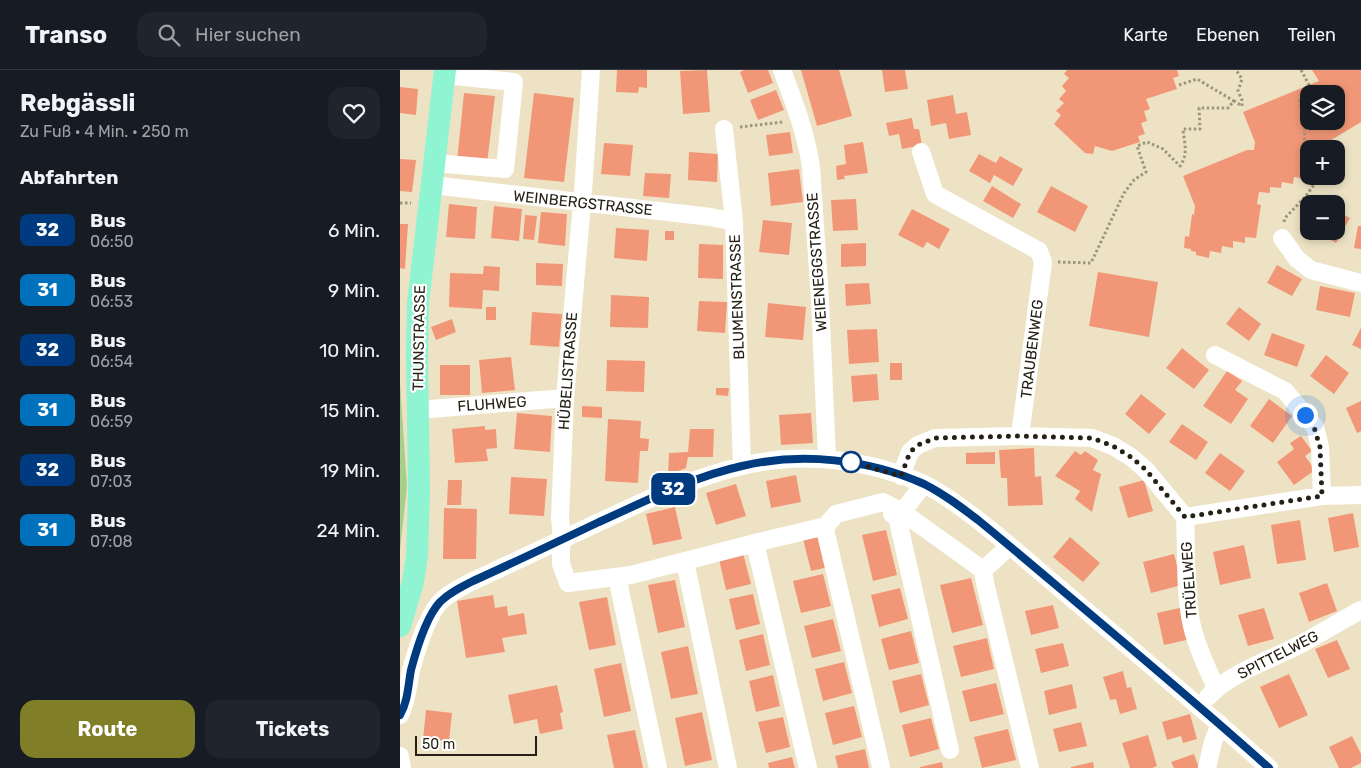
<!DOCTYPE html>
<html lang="de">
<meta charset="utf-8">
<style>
:root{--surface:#171b24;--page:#20242c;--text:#f1f3f6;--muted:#9ea1a6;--line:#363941;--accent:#807e26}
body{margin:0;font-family:Rubik,sans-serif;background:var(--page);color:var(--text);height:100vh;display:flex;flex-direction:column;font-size:19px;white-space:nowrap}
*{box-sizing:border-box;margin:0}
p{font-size:16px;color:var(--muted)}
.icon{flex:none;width:28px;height:28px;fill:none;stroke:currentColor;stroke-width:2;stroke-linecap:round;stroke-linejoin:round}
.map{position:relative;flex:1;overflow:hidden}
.side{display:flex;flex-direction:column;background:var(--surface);width:400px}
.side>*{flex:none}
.badge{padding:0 10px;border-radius:8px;font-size:18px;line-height:32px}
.buttons{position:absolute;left:900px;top:15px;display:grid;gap:10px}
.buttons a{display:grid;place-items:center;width:45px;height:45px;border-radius:10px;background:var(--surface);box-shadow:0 2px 8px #0003;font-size:25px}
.scale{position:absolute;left:15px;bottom:12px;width:122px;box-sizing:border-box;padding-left:5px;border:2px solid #252115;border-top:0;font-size:14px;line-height:18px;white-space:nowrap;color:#252115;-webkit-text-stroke:4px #fff;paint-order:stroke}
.you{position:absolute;width:25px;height:25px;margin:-12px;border:4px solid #fff;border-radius:50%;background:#1a73e8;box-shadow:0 0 0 8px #1a73e833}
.map>.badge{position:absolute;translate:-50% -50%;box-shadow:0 0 0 2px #fff}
h2{padding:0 20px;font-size:19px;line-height:45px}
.round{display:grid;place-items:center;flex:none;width:52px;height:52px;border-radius:15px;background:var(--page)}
.overview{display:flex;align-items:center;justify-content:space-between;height:85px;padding:0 20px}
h1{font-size:24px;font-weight:700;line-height:38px}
.button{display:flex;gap:10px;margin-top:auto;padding:10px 20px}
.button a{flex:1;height:58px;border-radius:15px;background:var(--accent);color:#fff;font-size:20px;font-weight:700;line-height:58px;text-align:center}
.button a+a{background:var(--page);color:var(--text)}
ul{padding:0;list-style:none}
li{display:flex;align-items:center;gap:15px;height:60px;padding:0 20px}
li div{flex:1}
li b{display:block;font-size:19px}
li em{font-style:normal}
li .badge{min-width:55px;font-weight:700;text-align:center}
header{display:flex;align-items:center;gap:30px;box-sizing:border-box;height:70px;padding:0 25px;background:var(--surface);border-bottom:1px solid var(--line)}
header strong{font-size:24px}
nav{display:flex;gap:28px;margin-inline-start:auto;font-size:18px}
.search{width:350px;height:45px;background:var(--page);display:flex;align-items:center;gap:12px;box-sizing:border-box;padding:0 18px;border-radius:15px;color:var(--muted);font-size:19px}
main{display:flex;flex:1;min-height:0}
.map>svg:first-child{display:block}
.green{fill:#a8cf8a}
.building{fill:#f19777;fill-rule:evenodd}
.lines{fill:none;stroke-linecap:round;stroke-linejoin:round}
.path{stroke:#9d957e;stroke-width:3;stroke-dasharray:2.5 2.5;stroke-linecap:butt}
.minor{stroke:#fff;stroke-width:18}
.major{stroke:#8ef4d2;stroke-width:22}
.line-casing{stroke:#fff;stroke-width:11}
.line{stroke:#003b80;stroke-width:8}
.walk{stroke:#252115;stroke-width:5;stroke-dasharray:0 9}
.stop-dot{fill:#fff;stroke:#003b80;stroke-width:2.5}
.labels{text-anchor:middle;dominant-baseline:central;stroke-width:4.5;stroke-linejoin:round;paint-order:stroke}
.street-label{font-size:15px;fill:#252115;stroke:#fff}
</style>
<header>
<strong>Transo</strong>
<div class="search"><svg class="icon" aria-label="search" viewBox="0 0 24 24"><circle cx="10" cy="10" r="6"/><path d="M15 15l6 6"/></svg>Hier suchen</div>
<nav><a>Karte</a><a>Ebenen</a><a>Teilen</a></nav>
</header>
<main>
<section class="side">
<div class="overview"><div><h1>Rebgässli</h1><p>Zu Fuß · 4 Min. · 250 m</p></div><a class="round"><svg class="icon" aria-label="heart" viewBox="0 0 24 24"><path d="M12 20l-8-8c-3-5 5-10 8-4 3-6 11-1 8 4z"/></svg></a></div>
<h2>Abfahrten</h2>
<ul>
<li><span class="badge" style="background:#003b80;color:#fff">32</span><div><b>Bus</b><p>06:50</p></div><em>6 Min.</em></li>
<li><span class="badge" style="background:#0072bc;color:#fff">31</span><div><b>Bus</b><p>06:53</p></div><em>9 Min.</em></li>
<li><span class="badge" style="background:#003b80;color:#fff">32</span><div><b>Bus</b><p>06:54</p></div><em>10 Min.</em></li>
<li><span class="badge" style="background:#0072bc;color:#fff">31</span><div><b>Bus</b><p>06:59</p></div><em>15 Min.</em></li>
<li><span class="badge" style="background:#003b80;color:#fff">32</span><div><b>Bus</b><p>07:03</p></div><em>19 Min.</em></li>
<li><span class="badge" style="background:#0072bc;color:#fff">31</span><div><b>Bus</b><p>07:08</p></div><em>24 Min.</em></li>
</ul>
<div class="button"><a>Route</a><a>Tickets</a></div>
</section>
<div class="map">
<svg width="961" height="698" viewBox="0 0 961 698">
<rect width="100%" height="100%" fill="#ede3c4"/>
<!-- green -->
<path class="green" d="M0,312L7,417L0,480Z"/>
<!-- building -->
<path class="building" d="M217,0H247V18L239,17L238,23L216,22Z
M307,0L310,42L283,44L280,1Z
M344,0H368L373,13L348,23L340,2Z
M401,0H439L452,46L417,56Z
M482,0H505L508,19L485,22Z
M667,0H777L779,6L773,8L777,19L746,29L750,39L744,41L747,51L741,53L745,64L738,66L740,72L712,81L695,76L693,84L685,83L654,54L661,45L656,41L664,33L659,29L666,21L662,16L669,8L664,4Z
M912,0H961V52L928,72L927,79H909V103L906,102L905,109L894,107L893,114L882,112L881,118L870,117V123L859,122L857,134L861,135L856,168L845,167V173L833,171V178L822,176L821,183L810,181L809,188L796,185V182L791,181V179L784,178L785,166L789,167L792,144L794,145L795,136L783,106L847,80H854L855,72L843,42L919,11ZM909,24H936V51H909Z
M0,17L18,19L16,45L0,43Z
M376,20L384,40L358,50L350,30Z
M64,23L95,26L87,94L57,91Z
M134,23L174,28L164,112L124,108Z
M553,25L556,44L567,42L571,65L549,69L546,53L531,56L527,30Z
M512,48L514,59H519L522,75L502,79L499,64L489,66L486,53Z
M390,62L393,83L369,86L366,65Z
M463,72L468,103L444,106L445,109L437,110L436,96L446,94L444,75Z
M204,73L233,75L230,106L201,104Z
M289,82L318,84L317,112L288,110Z
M579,84L596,93L600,86L623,99L613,116L594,105L590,113L569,101Z
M0,89L16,90L12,122L0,121Z
M399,99L403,132L371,136L368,103Z
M245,103L271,104L269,128L243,126Z
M592,116L621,134L613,148L583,131Z
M651,116L688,136L675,162L637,142Z
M456,129L458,160L433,161L431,130Z
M49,134L77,137L75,169L46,167Z
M94,136L122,139L119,171L91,168Z
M512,139L550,159L539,179L527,172L523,178L498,165Z
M936,141L950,148L936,173L915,161H936Z
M141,142L167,144L165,176L138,173Z
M125,145L137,146L134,170L123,169Z
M363,150L392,153L389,185L359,182Z
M0,154H8L5,199L0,198Z
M958,156H961V179L954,178Z
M216,158L249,160L247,191L214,188Z
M265,161H274V170H265Z
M466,173V196L441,197V174Z
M299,174L323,175V209L298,208Z
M136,193L163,194L162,216L136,215Z
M877,195L902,209L892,226L867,213Z
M84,196L100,197L99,221L83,220L82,239L49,237L50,203L83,204Z
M698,202L758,212L749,267L689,256Z
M469,213L471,234L446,236L445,214Z
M920,216L955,223L950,247L916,240Z
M211,225L249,227L248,258L210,257Z
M299,231L327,232L325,263L297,261Z
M368,233L406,237L403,270L365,267Z
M86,237H96V250H86Z
M839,237L861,254L849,271L826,254Z
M132,242L162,244L159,277L130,275Z
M52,249L56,262L36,270L31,257Z
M961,258V279L952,275Z
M477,259L479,292L449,294L447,260Z
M872,263L905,275L897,297L864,285Z
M782,278L809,300L794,319L766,298Z
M926,285L949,303L934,324L910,306Z
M111,287L115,320L82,323L79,290Z
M207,290L245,291L244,322L206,321Z
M490,293H502V310H490Z
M40,295H70V325H40Z
M827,301L842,311L835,320L848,329L831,354L803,336Z
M477,304L479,330L453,332L451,306Z
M316,318H329L328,326L316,325Z
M741,324L766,344L749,364L725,344Z
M869,329L892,346L873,373L850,356Z
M961,331V361L957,363L946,338Z
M182,336L202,337V348L182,347Z
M117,343L152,346L150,382L114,379Z
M411,343L413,373L381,375L379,345Z
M208,349L241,351L240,368L249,369L248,381H240L238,413L205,411Z
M782,354L808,372L796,390L769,372Z
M85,356V360L96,359L97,378L86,379L88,391L55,393L52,359Z
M290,359H314L313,387H288L286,398L268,405L269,383L288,382Z
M901,366L912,381L905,386L915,400L894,415L877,392L894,379L890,373Z
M634,378L635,407L641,406L643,435L608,436L607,408H601L599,380Z
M675,381L681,385L685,381L698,390L693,400L701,404L692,442L675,429L680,421L655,406Z
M595,382V394H566V383Z
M820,383L845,401L830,421L805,403Z
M396,405L401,432L371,438L366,411Z
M111,407L147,409L144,446L109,444Z
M48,410H62L61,435H47Z
M744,410L753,441L728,448L719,417Z
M336,414L346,446L316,455L306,423Z
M275,437L282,469L253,475L246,444Z
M44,438L77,439L76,489H43Z
M953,443L959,477L934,482L928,448Z
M900,450L906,490L877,494L871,455Z
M486,460L497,505L473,511L462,465Z
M420,465L428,497L411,501L403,469Z
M670,467L700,493L683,512L653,487Z
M844,475L851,508L820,515L813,482Z
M343,483L351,514L326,520L319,489Z
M774,484L782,515L751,523L743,492Z
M423,504L431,536L401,543L393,511Z
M571,508L583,555L552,563L540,515Z
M275,510L285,557L258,563L248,515Z
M927,513L937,541L909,552L899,523Z
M500,518L508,549L479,557L471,525Z
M353,524L360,554L336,560L329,529Z
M93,525L95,538L107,536L108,546L124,543L127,564L102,568L105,582L66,588L57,531Z
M207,527L216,575L189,580L179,532Z
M653,535L659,558L631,565L625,541Z
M784,537L791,569L764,575L757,543Z
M864,538L874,569L848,576L838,545Z
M433,549L441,581L412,588L404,556Z
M511,561L519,593L489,600L481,569Z
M363,564L370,595L346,601L339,570Z
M587,568L594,599L561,607L553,576Z
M937,570L950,599L928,608L915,579Z
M663,573L669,596L641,603L635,579Z
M288,576L298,624L271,629L261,582Z
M444,592L452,623L423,631L415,599Z
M221,593L231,641L204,647L194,599Z
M723,601L727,618L731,617L737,639L720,644L716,629L710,630L703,607Z
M521,604L529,635L500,643L492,611Z
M889,604L908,645L879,658L860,617Z
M373,605L380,636L356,642L349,611Z
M596,613L604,644L570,652L562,621Z
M672,614L677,638L649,645L644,621Z
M157,615L163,642L160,643L163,659L140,664L137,649L114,654L108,625Z
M454,636L462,667L433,675L425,643Z
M26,640L52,643L49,671L23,669Z
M302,642L312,690L285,696L275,648Z
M790,644L797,669L783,673L781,666L767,670L762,652Z
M383,647L390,677L366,683L358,652Z
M531,648L539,679L510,687L502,655Z
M681,652L687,676L659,682L653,659Z
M608,659L616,690L582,698L574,667Z
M235,660L243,698H214L207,665Z
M748,665L757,696L752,698H730L722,673Z
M952,666L961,684V693L951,698H939L929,677Z
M465,679L469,698H438L435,686Z
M794,684L799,698H774L771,692Z
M392,687L395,698H369L368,693Z
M542,692L543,698H520V697Z
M693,692L694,698H671V697Z"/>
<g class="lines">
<!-- path -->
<path class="path" d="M901,0L909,15L908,22L899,32L906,46L903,84L909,91
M779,15L797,9L834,31
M340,57L383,52
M0,133H11
M884,152L885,148L906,126L920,106
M658,192L691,193L724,123L734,110L746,102L737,76L747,72L763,79L780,96C789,84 784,72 783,59H800L799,38H828L834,31L842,36V30L838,21L842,9L836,0"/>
<!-- minor -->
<path class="minor" d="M191,0L183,122L165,328L160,448L162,469L161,482V494L168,513L231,505L355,473
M382,0C394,32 406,63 411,97L420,230L427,388
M324,59L334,152L342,396
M521,82L535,124L639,181L643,192L620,366
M34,93L105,99L114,12L45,5
M32,115L311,147L334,152
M882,168L897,189L911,200L961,213
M815,285L885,321L915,357L920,377L922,426
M18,340L165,328
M501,406L510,382L518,375L535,368L620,366L692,368L713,376L731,387L746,400L785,447
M502,442L498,451L550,680
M492,444L502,442L583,500L610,476
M426,456V464L481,697
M285,491L328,698
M583,500L585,513L630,698
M217,507L258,698
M816,618C807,598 797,578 792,556C784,521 787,483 785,447L922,426L961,425
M808,627C828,604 874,588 901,574C921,563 941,551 961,540
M0,645C7,631 8,616 11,600C16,582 27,546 40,532C49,523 61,517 73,511C118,490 163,469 208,448C251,428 295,407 342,396C402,381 468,389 524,414C544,424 561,437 578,450C605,471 631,494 657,516C728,576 800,636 869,698
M0,686L2,698
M408,698L355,473L426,456L436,444L483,432L502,442L524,414
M807,698L813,672L820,654"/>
<!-- major -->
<path class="major" d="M0,556L13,512L17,486L19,422L17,282L18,233L45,0"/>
</g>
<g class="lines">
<!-- line casing -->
<g class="line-casing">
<path id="line" d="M0,645C8,631 8,616 11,600C16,581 26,547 40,532C49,523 61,517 73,511C115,492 157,472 199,452C246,431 292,407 342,396C402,382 468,389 524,414C544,424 561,437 578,450C605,472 631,494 657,516C728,576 800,636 869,698"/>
</g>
<!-- line -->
<use href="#line" class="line"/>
<!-- walk -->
<path class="walk" d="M451,392L501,406L510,382L518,375L535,368L620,366L692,368L713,376L731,387L746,400L785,447L922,426L920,377L914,357L905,345"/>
</g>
<!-- markers -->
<circle class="stop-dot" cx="451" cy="392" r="10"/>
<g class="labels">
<!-- street labels -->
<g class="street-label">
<text transform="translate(183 133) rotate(6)">WEINBERGSTRASSE</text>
<text transform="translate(417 192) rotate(-94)">WEIENEGGSTRASSE</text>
<text transform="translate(337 227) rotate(-92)">BLUMENSTRASSE</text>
<text transform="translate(19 268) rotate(-89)">THUNSTRASSE</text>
<text transform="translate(632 279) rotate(-83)">TRAUBENWEG</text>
<text transform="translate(168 301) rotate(-86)">HÜBELISTRASSE</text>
<text transform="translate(92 334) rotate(-4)">FLUHWEG</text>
<text transform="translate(789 510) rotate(-94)">TRÜELWEG</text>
<text transform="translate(878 585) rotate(-27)">SPITTELWEG</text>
</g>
</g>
</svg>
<div class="buttons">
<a><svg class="icon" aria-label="layers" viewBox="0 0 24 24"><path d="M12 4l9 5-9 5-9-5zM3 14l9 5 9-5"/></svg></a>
<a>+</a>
<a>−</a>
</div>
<div class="scale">50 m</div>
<div class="you" style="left:905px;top:345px"></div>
<b class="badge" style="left:273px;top:419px;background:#003b80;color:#fff">32</b>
</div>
</main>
